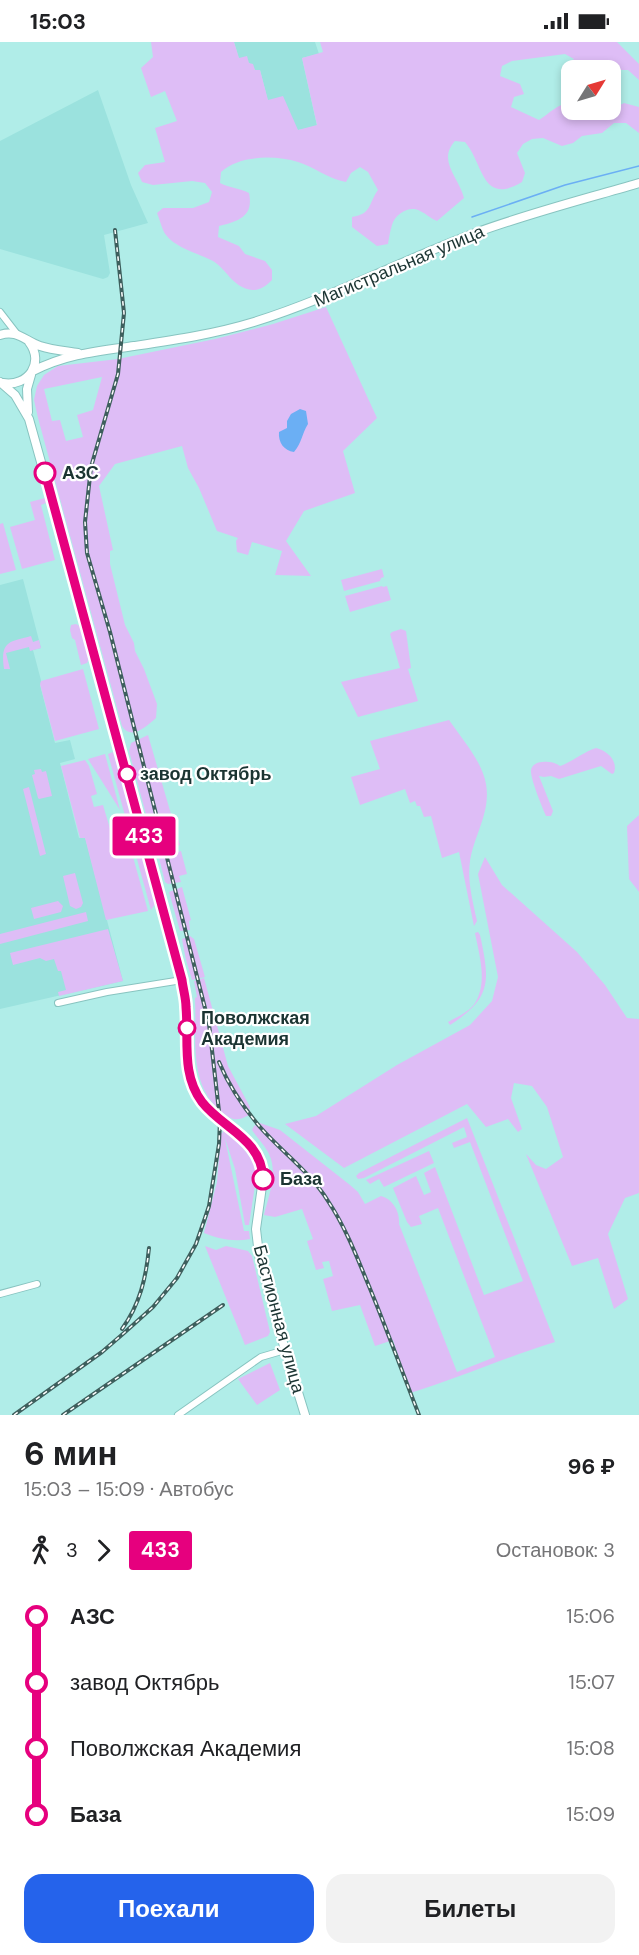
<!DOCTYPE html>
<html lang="ru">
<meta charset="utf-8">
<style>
:root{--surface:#fff;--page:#f2f2f2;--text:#202124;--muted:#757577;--accent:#2563eb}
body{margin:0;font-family:"DM Sans",sans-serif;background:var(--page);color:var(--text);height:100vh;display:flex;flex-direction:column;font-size:22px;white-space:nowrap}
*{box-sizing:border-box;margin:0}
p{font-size:20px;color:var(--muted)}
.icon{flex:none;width:33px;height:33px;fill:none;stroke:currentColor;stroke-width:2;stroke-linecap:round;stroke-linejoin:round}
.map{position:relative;height:1373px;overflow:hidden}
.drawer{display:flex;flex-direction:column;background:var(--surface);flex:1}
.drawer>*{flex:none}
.badge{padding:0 12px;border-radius:4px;font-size:21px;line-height:39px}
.needle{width:39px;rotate:53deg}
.buttons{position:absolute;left:561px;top:18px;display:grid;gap:12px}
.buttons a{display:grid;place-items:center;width:60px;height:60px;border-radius:12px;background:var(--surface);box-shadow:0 3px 9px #0003;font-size:30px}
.map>.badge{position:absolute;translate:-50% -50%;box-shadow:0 0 0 3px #fff}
.legs{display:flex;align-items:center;gap:9px;height:66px;padding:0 24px;font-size:20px}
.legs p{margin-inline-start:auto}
.head{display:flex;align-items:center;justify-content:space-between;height:102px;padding:0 24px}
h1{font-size:33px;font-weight:700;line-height:45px}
.cta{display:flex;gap:12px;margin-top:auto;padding:12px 24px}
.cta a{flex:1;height:69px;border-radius:18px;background:var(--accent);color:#fff;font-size:24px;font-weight:700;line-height:69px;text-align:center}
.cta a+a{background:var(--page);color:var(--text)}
ul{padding:0 24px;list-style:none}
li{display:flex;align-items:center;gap:21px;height:66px;font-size:22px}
li i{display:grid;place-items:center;width:9px;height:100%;margin:0 8px;background:currentColor}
li i::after{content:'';width:15px;height:15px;margin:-8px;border:4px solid;border-radius:50%;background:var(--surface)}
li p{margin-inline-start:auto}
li:first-child i{background:linear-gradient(#0000 50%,currentColor 0)}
li:last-child i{background:linear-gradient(currentColor 50%,#0000 0)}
.status{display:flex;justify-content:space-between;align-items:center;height:42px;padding:0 30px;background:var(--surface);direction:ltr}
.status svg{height:16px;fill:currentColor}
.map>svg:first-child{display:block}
.built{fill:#9be2de}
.green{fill:#debdf6;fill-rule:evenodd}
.water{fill:#6baff4}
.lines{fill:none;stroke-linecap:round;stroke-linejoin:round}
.stream{stroke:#6baff4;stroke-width:1.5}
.minor-casing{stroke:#88c4c0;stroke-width:8}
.major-casing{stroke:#88c4c0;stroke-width:10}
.minor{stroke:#fff;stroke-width:6}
.major{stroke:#fff;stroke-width:8}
.rail-casing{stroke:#3e5f5d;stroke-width:4}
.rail{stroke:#fff;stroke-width:1.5;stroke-dasharray:4.5;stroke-linecap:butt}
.line-1-casing{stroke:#fff;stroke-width:14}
.line-1{stroke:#e6007e;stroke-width:9}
.stop-1-dot{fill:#fff;stroke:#e6007e;stroke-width:3}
.labels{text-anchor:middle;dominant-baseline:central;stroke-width:4.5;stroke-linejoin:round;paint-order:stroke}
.street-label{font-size:18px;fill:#1b3432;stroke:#fff}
.stop-label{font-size:18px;font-weight:bold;fill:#1b3432;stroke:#fff;text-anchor:start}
</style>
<div class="status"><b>15:03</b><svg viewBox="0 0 49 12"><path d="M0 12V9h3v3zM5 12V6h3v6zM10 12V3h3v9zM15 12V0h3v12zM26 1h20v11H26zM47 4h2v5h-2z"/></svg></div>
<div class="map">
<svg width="639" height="1373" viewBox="0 0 639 1373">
<rect width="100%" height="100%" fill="#b0ede8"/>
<!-- built -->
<path class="built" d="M234,0H315L319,12L302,16L317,84L298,88L268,59L260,28H255L249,21L239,17Z
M98,48L131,143L148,181L104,193L110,231L108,235L103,237L0,207V99Z
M23,537L41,606L33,608L42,642L40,643L55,701L70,698L75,717L60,721L79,796L85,795L123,939L0,967V543Z"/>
<!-- green -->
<path class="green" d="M151,0H234L239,16L247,14L249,21L253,22L255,28H260L268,58L283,54L298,88L317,83L302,16L323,10L320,0H617L639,22V38L628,28H572L571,34L569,33L566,23L574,17L565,12L512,19L502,24L500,34L520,42L524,52L514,55L511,65L539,78C550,71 558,61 571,61L572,68H588L595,74L605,71L624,61L639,65V91L626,81H614L602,91L582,94L573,101L562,104L543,96L532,97L523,102L517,111L525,131L522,140C481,164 484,122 465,100L455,99C437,119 459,135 464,156L437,179C428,175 427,172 420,169C410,163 395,172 392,183C390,189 389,196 388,202L377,204L352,185V175C372,172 368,162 378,148L368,130L360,125L351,131L346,140C326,136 315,125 298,120C275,113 239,113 221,130L220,141C230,146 239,146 249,151C254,175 238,179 219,184L218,195L239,204L245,212L265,219L272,228V238C267,243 260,249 252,248C231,245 227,226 211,218C197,211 176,206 166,193C162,188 160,178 157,171L163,166H193L209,160L212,150L205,141L192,139L153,143L142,140L138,131L145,123L165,120L155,86L177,79L165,49L151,55L141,26L153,15Z
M326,265L377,376L343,409L355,451L304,469L286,499L311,534L275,533L282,509L252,500L248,513L237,510L236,499L238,496L217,489L199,446L188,426L182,404L115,422L99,444L113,508L110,509V522L125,583L134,601L135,609L144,627L157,662L156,676C147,684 131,699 122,684L38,376L34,358L37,344L44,333L58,324L118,317L215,297L273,282ZM102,335L93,368L77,373L83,395L66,399L60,378L52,379L44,347Z
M45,456L46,461L41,463L55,518L22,527L10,485L35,478L30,460Z
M3,481L16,528L0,532V482Z
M382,527L384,535L381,536L380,539L344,549L341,538Z
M382,544L383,545L387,544L391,558L350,570L345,554Z
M76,582L81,585L89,617L87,621L81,623L75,598L72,596L70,588L71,583Z
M401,587L406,589L411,626L408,627L418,659L358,675L341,640L400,626L390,592L392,590Z
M31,594L33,600L39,598L41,606L30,609L29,605L6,611L10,627H4C0,599 9,600 31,594Z
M83,627L99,687L55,699L40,642L41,639Z
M449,678C462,697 482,719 486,742C491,770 474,793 470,819C467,839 473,860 477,879L474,884L459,810L442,816L431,774L424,775L420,764H417L415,759L410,761L405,747L360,763L351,735L380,727L370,699Z
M148,693L180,803L160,809L155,806L129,709L131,701Z
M596,706C608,709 618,719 614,731L612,732L601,724L559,737L551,734L544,735L539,734L553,769L551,774H546C542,765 530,736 531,728C532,723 537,720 542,720C549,719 554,720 560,724L563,723C574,718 584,710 596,706Z
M113,710L155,857V862L151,868L108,712Z
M105,712L120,768L88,717Z
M85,718L89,724L97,752L91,754L94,765L103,763L111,790L125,786L148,869L106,878L85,796H80L61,724Z
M41,727L42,730L46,729L52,754L39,757L38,756L32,733L35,732L34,728Z
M29,745L46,812L40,814L23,747Z
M639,773V850L629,837L627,784Z
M181,809L187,832L179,834L181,840L168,842L165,840L159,816Z
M485,815L502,843L577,910L605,943L627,976L639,977V1151L625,1156L608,1192L628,1257L614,1267L598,1216L572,1224L526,1112L536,1123L546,1127L563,1115L547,1065L532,1044L514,1041L511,1056L522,1087L518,1090L508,1077L486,1085L467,1062L344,1126L285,1082L316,1074L397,1023L470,983L492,959L498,935L478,832Z
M75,831L83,861L81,865L76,867L70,864L63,834Z
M182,845L191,878L189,879L190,888L180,889L169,850Z
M58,859L63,864L61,870L34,877L31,866Z
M86,870L88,879L0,902V892Z
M108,887L123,939L59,954L58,950L66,948L61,929H58L54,917L46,919L40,916L13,923L10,911Z
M478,890L480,893C490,939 492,956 450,983L448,980C457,975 469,970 475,961C488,940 479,912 475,891Z
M190,894L194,897L205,935L192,938L186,918L182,897Z
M204,936L228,1024L250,1065L249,1073C238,1079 233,1079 223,1071C187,1042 197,997 195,956L197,955L194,939Z
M467,1076L555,1300C506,1315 459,1336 410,1351L393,1298L375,1304L360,1263L332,1269L323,1237L333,1234L329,1219L322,1220L324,1226L316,1228L307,1199L313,1197L302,1167L275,1175L264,1173C269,1153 278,1131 269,1112C265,1103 257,1096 252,1088L254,1084L260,1081L280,1088L350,1143L358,1150L365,1162L381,1154C393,1157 400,1170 399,1182L457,1330L495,1315L438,1166L419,1174L422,1182L411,1185L407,1180L393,1146L416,1134L424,1153L431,1150L424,1131L435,1125L484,1253L523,1239L470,1100L454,1106L452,1101L467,1095L464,1085L364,1136L358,1137L356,1134L359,1131Z
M222,1087C237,1100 251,1111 257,1130L249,1183H245L235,1127Z
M221,1090L224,1092L244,1189H249L250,1197C233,1200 219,1197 204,1191L217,1140Z
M429,1109L434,1121L384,1145L379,1137L370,1142L366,1138Z
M205,1204L216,1208L226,1204L248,1209L252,1214L270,1290L268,1294L245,1303Z
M270,1321L280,1348L257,1363L238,1337Z"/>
<!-- water -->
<path class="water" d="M300,367L306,369L308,382C302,391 302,401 294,410C284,409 278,400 279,390L287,386V379L291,372Z"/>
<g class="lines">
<!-- stream -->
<path class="stream" d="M472,175L565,143L639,124"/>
<!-- minor casing -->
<g class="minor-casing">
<path id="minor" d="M0,270L17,292
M58,961L107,950L182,938
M0,1252L37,1242
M178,1373L261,1315L285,1308"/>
</g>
<!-- major casing -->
<g class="major-casing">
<path id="major" d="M0,293C17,287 25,299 40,304C52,308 66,309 78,311
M33,329C65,312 99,309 134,304C174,298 215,292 254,280C331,256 402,218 478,190C530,171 585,157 639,141
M0,340L15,353L29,377L97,621L182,938L186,964L188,1032L193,1045L203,1062L250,1101L260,1118L263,1137L256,1187L259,1213L285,1308L305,1373
M3,341C28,345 45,321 29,300
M28,370L27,347L31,333"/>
</g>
<!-- minor -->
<use href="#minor" class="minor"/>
<!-- major -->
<use href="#major" class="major"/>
<!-- rail casing -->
<g class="rail-casing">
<path id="rail" d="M219,1020C229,1044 243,1065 260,1085C282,1110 310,1130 328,1159C344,1183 355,1210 366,1237C385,1282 401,1327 419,1373
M122,1287C140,1262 146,1236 149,1206
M14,1373L102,1310L124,1291L153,1265L177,1236L196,1202L205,1176L209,1164L219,1102L220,1078L209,982L110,590L87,511L85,480L91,425L118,332L124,271L115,188
M63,1373L223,1263"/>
</g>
<!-- rail -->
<use href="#rail" class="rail"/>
</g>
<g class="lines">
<!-- line-1 casing -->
<g class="line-1-casing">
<path id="line-1" d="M45,431L182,938C183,947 186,956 186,965C189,998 181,1032 202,1060C223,1087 262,1097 263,1137"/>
</g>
<!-- line-1 -->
<use href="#line-1" class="line-1"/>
</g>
<!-- markers -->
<g class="stop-1-dot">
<circle cx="45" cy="431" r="10"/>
<circle cx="127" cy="732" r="8"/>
<circle cx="187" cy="986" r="8"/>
<circle cx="263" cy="1137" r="10"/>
</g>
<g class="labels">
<!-- street labels -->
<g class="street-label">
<text transform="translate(399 224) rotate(-23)">Магистральная улица</text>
<text transform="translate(279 1277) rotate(75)">Бастионная улица</text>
</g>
<!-- stop labels -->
<g class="stop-label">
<text x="62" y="431">АЗС</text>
<text x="140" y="732">завод Октябрь</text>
<text x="201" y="976">Поволжская<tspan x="201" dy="21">Академия</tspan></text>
<text x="280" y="1137">База</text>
</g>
</g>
</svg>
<div class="buttons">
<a><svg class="needle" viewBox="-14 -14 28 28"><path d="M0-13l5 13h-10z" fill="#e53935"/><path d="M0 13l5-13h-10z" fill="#757577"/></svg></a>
</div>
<b class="badge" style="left:144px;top:794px;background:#e6007e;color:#fff">433</b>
</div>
<section class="drawer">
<div class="head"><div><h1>6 мин</h1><p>15:03 – 15:09 · Автобус</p></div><b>96 ₽</b></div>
<div class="legs"><svg class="icon" aria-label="walk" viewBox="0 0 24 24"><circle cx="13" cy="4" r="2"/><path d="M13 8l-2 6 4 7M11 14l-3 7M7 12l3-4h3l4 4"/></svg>3<svg class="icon" aria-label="forward" viewBox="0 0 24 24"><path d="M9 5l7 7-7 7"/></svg><b class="badge" style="background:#e6007e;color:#fff">433</b><p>Остановок: 3</p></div>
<ul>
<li><i style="color:#e6007e"></i><b>АЗС</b><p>15:06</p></li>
<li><i style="color:#e6007e"></i><span>завод Октябрь</span><p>15:07</p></li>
<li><i style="color:#e6007e"></i><span>Поволжская Академия</span><p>15:08</p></li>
<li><i style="color:#e6007e"></i><b>База</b><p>15:09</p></li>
</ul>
<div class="cta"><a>Поехали</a><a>Билеты</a></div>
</section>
